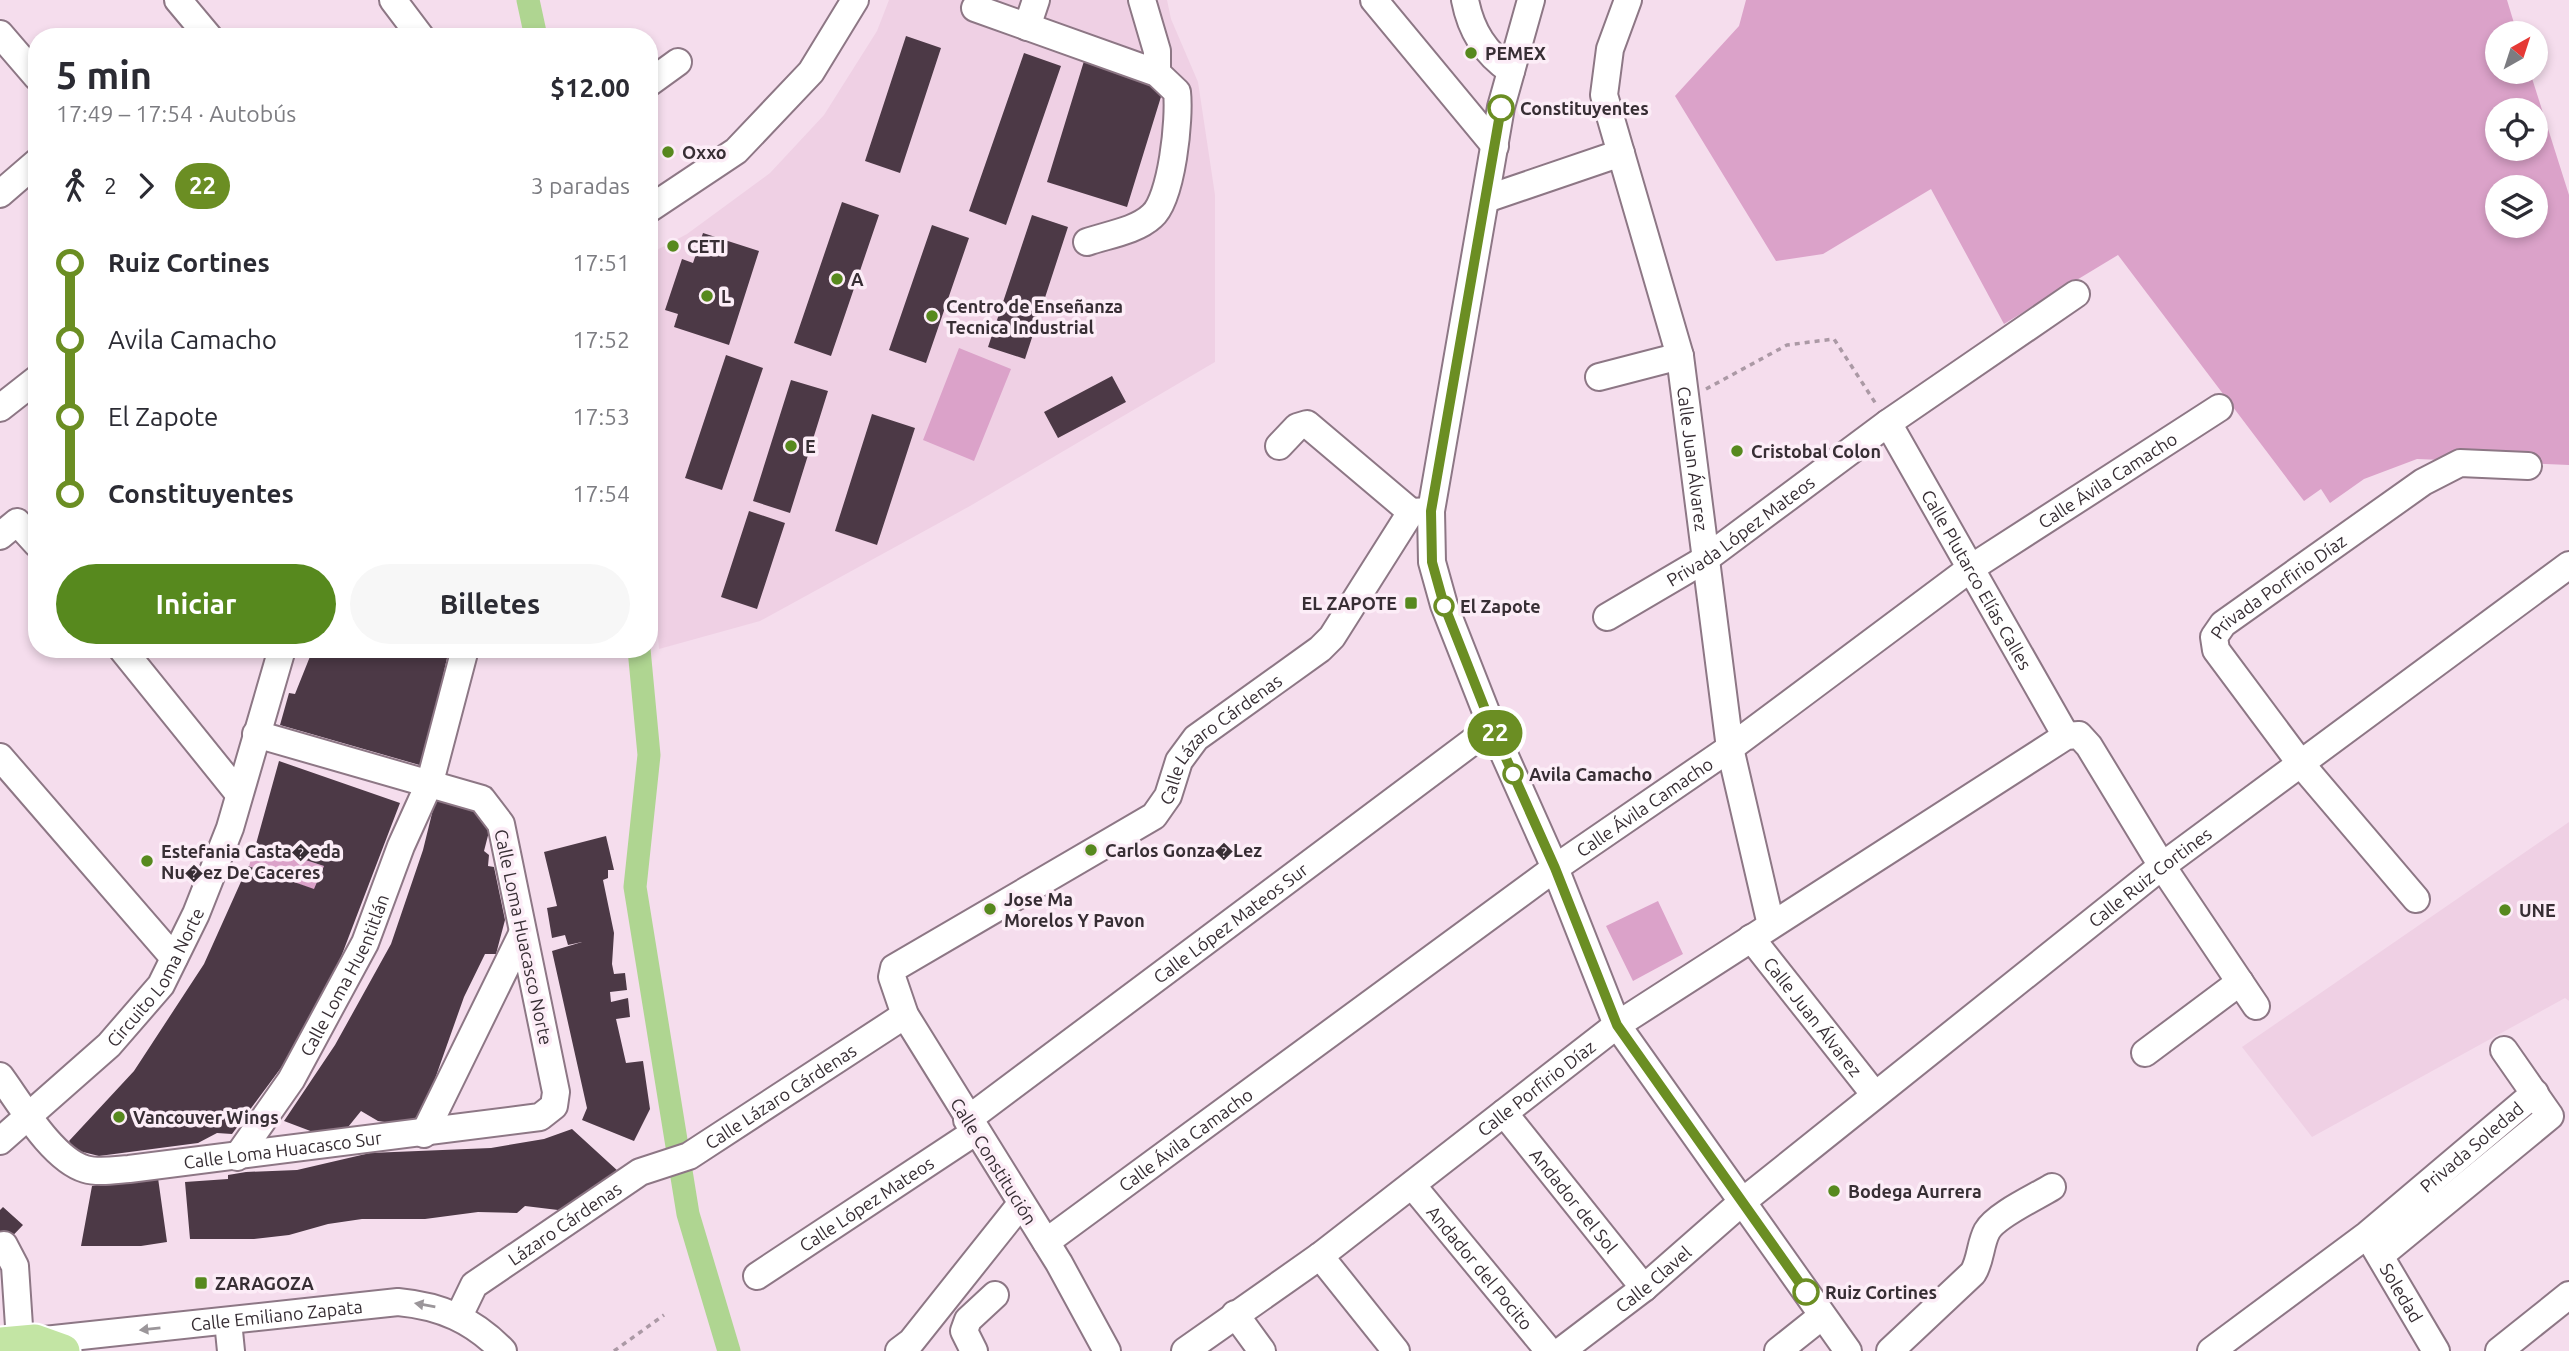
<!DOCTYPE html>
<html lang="es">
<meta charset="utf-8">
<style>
:root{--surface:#fff;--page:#f7f7f7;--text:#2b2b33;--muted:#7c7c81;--accent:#57891e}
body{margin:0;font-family:Ubuntu,sans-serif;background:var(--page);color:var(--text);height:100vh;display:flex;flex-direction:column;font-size:26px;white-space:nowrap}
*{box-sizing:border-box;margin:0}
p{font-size:23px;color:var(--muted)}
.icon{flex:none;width:38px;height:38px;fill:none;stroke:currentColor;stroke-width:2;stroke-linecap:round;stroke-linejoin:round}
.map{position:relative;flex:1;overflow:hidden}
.panel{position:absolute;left:28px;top:28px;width:630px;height:630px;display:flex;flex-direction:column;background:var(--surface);border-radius:28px;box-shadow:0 4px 10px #0003}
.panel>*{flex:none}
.badge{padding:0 14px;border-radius:23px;font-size:24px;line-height:46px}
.needle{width:46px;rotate:39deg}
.buttons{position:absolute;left:2485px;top:21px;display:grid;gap:14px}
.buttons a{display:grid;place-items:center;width:63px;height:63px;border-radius:50%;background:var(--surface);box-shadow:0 4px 10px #0003;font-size:35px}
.map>.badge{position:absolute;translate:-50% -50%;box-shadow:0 0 0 4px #fff}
.legs{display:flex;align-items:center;gap:10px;height:77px;padding:0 28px;font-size:23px}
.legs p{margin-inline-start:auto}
.overview{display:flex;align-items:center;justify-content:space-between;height:119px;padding:0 28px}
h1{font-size:38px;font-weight:600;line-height:52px}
.button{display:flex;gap:14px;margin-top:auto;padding:14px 28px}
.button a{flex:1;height:80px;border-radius:42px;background:var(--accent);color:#fff;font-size:28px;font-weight:600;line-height:80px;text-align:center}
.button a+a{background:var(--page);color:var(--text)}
ul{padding:0 28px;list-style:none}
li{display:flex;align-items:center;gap:24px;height:77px;font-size:26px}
li i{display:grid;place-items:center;width:10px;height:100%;margin:0 9px;background:currentColor}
li i::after{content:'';width:18px;height:18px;margin:-9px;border:5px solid;border-radius:50%;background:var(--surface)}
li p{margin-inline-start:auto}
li:first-child i{background:linear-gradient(#0000 50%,currentColor 0)}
li:last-child i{background:linear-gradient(currentColor 50%,#0000 0)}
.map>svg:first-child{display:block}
.built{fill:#efd0e4}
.green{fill:#dba2c9;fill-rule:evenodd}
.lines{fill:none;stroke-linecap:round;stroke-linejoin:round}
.canal{stroke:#afd591;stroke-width:23}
.building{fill:#4c3946}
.minor-casing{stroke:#8d7785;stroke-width:30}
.major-casing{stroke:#fff;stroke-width:37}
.path{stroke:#ab99a5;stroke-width:3.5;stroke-dasharray:5 5;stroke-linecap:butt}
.minor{stroke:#fff;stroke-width:26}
.major{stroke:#c3e5a4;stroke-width:33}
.oneway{fill:#9b969a}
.line-1-casing{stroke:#fff;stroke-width:16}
.line-1{stroke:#6b8e23;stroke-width:10}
.poi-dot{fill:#57891e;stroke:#fcedf7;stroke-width:2.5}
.stop-1-dot{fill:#fff;stroke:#6b8e23;stroke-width:3.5}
.labels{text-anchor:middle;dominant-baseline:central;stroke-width:7;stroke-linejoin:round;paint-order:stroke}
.poi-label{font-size:18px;font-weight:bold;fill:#372e34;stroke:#fcedf7;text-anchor:start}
.stop-label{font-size:18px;font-weight:bold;fill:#372e34;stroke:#fcedf7;text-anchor:start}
.street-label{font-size:18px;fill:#372e34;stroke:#fcedf7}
</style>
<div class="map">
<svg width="2569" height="1351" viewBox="0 0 2569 1351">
<rect width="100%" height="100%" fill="#f5dded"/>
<!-- built -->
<path class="built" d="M889,0H1167L1171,19L1198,82L1215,195V362L970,506L760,621L659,649L649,523V254L687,234L770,173L824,115L877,31Z
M2569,822V1001L2565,998L2312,1137L2242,1047Z"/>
<!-- green -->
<path class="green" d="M1746,0H2507L2517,33H2497V72H2530L2569,195V465L2417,459L2364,479L2330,503L2321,489L2304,501L2118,255L2004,324L1931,189L1823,254L1776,261L1675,96L1739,26ZM2497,110H2536V149H2497ZM2497,187H2536V226H2497Z
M959,348L1011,369L974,461L923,440Z
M256,844L324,866L315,890L249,866Z
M1658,901L1683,954L1633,981L1606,926Z"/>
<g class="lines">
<!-- canal -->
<path class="canal" d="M528,0L536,37
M639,649L649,755L635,887L688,1214L729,1351"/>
</g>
<!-- building -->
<path class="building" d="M906,36L941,48L900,173L865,161Z
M1024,53L1061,66L1006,225L969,211Z
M1084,61L1164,87L1127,207L1047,182Z
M842,202L879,215L831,356L794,343Z
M1032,215L1068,227L1025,359L988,347Z
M932,225L969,238L926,363L889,350Z
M703,233L759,251L729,345L674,327L678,314L665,310L682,259L693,263Z
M726,355L763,368L722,490L685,478Z
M1112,376L1126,402L1058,438L1044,412Z
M791,380L828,391L790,513L753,501Z
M872,414L915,428L877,545L835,531Z
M749,511L785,523L757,609L721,597Z
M313,649H449L423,766L280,725L289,693L295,694Z
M279,761L400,803L336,970L289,1057L232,1134L217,1133L198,1143L99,1156L75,1150L69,1141L134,1071L204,964L248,866L314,889L324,866L256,844Z
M438,789L492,820L484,851L489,855L488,866L494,867L505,920L496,954H485L464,997L425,1107L418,1117L398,1124L378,1121L361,1111L344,1132L321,1135L284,1121L335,1045L391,944L423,850Z
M606,836L614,870H608V878L603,880L614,933L612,964L614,974L625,973L627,990L610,992L611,1002L628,998L630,1017L616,1019L626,1063L643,1061L650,1109L634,1141L582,1120L587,1108L552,951L582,942L568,945L565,935L552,938L547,908L557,906L544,852Z
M572,1129L619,1172L569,1208L558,1210L525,1206L517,1213L478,1212L425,1219H362L328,1224L289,1235L254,1239H190L185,1182L228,1179V1175L246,1172L297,1170L370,1153L491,1148L544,1139Z
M133,1177L158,1178L167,1242L141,1246H81L92,1186Z
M3,1207L23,1225L0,1249V1210Z"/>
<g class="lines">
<!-- minor casing -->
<g class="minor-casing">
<g id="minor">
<path d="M178,0L209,37"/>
<path d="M393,0L421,37"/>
<path d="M1142,0L1157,51V73"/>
<path d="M1374,0L1495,146"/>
<path d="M1465,0C1471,31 1485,53 1511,71"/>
<path d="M1531,0L1501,107L1431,511L1432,562L1444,605L1492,727L1555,868L1617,1025L1848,1351"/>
<path id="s1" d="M1628,0L1610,49L1604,95L1680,356L1730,748L1771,925"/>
<path d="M975,8L1157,73L1177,92C1180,118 1172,199 1152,216C1136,231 1107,235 1087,242"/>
<path d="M1027,27L1036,0"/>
<path d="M0,34L37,77"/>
<path d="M649,83L678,62"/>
<path d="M0,194L37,162"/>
<path d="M1486,199L1621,153"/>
<path d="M649,209L736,151L811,72L855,0"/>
<path d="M1599,377L1680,356"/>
<path d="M0,408L37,379"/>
<path id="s2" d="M1888,423L2066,736"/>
<path d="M1279,446L1297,427L1307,424L1411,512"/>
<path d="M0,536L17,522L37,544"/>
<path id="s3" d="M1607,617L1704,560L1888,423L2076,294"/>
<path d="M122,649L239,794"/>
<path d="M0,757L174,958"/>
<path id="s4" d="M2416,899L2301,764L2216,650L2214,637L2223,624L2423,482L2460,463L2528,466"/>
<path id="s5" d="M1751,938L1875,1095"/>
<path d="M2145,1053L2240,982"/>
<path id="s6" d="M0,1076C20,1103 52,1159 85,1169C98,1173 115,1170 129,1169L540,1117L554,1106L556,1092L501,824L482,799L256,734"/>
<path id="s7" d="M1504,1113L1644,1288"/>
<path id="s8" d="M967,1120L1492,727"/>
<path d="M424,1134L522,934"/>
<path id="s9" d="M0,1141L109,1045L161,985L196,914L230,828L282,649"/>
<path id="s10" d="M237,1157L291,1080L365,943L401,846L430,782L465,649"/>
<path id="s11" d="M1412,1185L1549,1351"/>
<path id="s12" d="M2371,1241L2436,1351"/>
<path id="s13" d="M1046,1242L1555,868L1730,748L1971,568L2219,408"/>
<path d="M4,1245L15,1266L20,1341"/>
<path d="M2381,1255L2550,1116L2504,1050"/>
<path d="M1320,1256L1396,1351"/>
<path id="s14" d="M757,1276L975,1132"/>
<path d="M1235,1314L1262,1351"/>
<path id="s15" d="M459,1316L474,1285L640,1172L689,1156L905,1015"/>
<path d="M228,1321L231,1351"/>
<path id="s16" d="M35,1341L398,1302C441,1306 473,1320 503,1351"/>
<path d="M899,1351L911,1342L1020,1205"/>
<path d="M974,1351L964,1331L968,1320L995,1295"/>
<path id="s17" d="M1107,1351L1059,1263L905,1015L892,977L894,968L1154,816L1168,796L1179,761L1196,738L1320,649L1332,637L1411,512L1431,511"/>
<path id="s18" d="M1185,1351L1320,1256L1617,1025L2066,736L2079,735L2089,746L2162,866L2256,1006"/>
<path id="s19" d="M1561,1351L1644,1288L1742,1202L2162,866L2569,565"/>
<path d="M1778,1351L1822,1316"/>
<path d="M1890,1351L1973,1273C1981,1260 1980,1244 1987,1231C1996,1215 2036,1197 2052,1187"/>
<path id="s20" d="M2211,1351L2367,1235L2535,1093"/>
<path d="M2499,1351L2569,1295"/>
</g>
</g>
<!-- major casing -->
<g class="major-casing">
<path id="major" d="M0,1344L35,1341L63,1351"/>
</g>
<!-- path -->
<path class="path" d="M1706,389L1787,345L1834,339L1876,404
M614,1351L664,1315"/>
<!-- minor -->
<use href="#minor" class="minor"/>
<!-- major -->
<use href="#major" class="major"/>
</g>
<!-- one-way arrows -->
<defs><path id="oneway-solid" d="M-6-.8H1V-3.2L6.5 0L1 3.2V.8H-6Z" transform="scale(1.75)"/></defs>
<g class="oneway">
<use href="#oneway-solid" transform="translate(425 1305) rotate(-170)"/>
<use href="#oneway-solid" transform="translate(150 1329) rotate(174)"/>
</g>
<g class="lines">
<!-- line-1 casing -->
<g class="line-1-casing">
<path id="line-1" d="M1501,108L1431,511L1432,562L1444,605L1492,727L1555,868L1617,1025L1806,1292"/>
</g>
<!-- line-1 -->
<use href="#line-1" class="line-1"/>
</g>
<!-- markers -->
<g class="poi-dot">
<circle cx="1471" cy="53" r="7"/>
<circle cx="668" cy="152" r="7"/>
<circle cx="673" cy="246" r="7"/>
<circle cx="837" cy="279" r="7"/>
<circle cx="707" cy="296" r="7"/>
<circle cx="932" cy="316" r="7"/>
<circle cx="791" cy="446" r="7"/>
<circle cx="1737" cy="451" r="7"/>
<rect x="1404" y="596" width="14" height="14" rx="3.5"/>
<circle cx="1091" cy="850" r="7"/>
<circle cx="147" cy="861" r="7"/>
<circle cx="990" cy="909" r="7"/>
<circle cx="2505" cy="910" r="7"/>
<circle cx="119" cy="1117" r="7"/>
<circle cx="1834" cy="1191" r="7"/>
<rect x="194" y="1276" width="14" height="14" rx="3.5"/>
</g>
<g class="stop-1-dot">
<circle cx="1501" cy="108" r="12"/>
<circle cx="1444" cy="606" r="9"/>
<circle cx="1513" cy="774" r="9"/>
<circle cx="1806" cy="1292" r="12"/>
</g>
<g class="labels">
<!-- poi labels -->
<g class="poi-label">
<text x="1485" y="53">PEMEX</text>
<text x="682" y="152">Oxxo</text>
<text x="687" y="246">CETI</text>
<text x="851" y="279">A</text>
<text x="721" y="296">L</text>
<text x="946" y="306">Centro de Enseñanza<tspan x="946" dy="21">Tecnica Industrial</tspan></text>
<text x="805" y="446">E</text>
<text x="1751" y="451">Cristobal Colon</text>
<text x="1397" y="603" text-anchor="end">EL ZAPOTE</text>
<text x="1105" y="850">Carlos Gonza�Lez</text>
<text x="161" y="851">Estefania Casta�eda<tspan x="161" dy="21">Nu�ez De Caceres</tspan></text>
<text x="1004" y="899">Jose Ma<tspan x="1004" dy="21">Morelos Y Pavon</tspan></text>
<text x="2519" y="910">UNE</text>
<text x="133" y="1117">Vancouver Wings</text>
<text x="1848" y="1191">Bodega Aurrera</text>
<text x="215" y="1283">ZARAGOZA</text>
</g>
<!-- stop labels -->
<g class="stop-label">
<text x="1520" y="108">Constituyentes</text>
<text x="1460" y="606">El Zapote</text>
<text x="1529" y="774">Avila Camacho</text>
<text x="1825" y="1292">Ruiz Cortines</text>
</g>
<!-- street labels -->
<g class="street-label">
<text stroke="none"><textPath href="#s1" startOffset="474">Calle Juan Álvarez</textPath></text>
<text stroke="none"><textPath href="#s13" startOffset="1307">Calle Ávila Camacho</textPath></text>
<text stroke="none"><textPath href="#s3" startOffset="159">Privada López Mateos</textPath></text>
<text stroke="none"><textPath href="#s2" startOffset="180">Calle Plutarco Elías Calles</textPath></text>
<text stroke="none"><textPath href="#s4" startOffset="415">Privada Porfirio Díaz</textPath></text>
<text stroke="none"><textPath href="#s17" startOffset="847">Calle Lázaro Cárdenas</textPath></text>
<text stroke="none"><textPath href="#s13" startOffset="740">Calle Ávila Camacho</textPath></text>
<text stroke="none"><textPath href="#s19" startOffset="756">Calle Ruiz Cortines</textPath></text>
<text stroke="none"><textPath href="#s8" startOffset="329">Calle López Mateos Sur</textPath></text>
<text transform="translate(524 937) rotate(78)">Calle Loma Huacasco Norte</text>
<text stroke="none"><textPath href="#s9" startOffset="228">Circuito Loma Norte</textPath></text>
<text stroke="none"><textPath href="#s10" startOffset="212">Calle Loma Huentitlán</textPath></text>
<text stroke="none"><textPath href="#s5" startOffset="100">Calle Juan Álvarez</textPath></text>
<text stroke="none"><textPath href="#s18" startOffset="439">Calle Porfirio Díaz</textPath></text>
<text stroke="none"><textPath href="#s15" startOffset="396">Calle Lázaro Cárdenas</textPath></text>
<text stroke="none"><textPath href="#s13" startOffset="173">Calle Ávila Camacho</textPath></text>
<text stroke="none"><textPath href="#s20" startOffset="331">Privada Soledad</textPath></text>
<text stroke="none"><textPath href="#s6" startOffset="327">Calle Loma Huacasco Sur</textPath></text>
<text transform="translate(994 1161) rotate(58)">Calle Constitución</text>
<text stroke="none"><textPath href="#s7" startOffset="112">Andador del Sol</textPath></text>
<text stroke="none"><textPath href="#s14" startOffset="131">Calle López Mateos</textPath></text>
<text stroke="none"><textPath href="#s15" startOffset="144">Lázaro Cárdenas</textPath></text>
<text stroke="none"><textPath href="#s11" startOffset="107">Andador del Pocito</textPath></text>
<text stroke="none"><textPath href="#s19" startOffset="117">Calle Clavel</textPath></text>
<text stroke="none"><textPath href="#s12" startOffset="60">Soledad</textPath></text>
<text stroke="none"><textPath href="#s16" startOffset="243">Calle Emiliano Zapata</textPath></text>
</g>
</g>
</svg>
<div class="buttons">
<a><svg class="needle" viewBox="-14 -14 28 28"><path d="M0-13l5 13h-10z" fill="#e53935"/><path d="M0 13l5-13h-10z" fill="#7c7c81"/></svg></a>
<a><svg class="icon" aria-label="locate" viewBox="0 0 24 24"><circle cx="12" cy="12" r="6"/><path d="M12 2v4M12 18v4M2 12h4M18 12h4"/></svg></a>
<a><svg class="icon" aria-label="layers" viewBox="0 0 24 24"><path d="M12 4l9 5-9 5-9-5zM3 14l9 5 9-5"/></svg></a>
</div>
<b class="badge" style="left:1495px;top:733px;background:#6b8e23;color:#fff">22</b>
<section class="panel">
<div class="overview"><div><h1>5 min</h1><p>17:49 – 17:54 · Autobús</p></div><b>$12.00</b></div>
<div class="legs"><svg class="icon" aria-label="walk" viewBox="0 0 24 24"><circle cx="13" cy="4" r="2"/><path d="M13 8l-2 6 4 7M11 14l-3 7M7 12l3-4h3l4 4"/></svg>2<svg class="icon" aria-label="forward" viewBox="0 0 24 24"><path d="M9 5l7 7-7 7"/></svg><b class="badge" style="background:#6b8e23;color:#fff">22</b><p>3 paradas</p></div>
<ul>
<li><i style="color:#6b8e23"></i><b>Ruiz Cortines</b><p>17:51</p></li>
<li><i style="color:#6b8e23"></i><span>Avila Camacho</span><p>17:52</p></li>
<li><i style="color:#6b8e23"></i><span>El Zapote</span><p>17:53</p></li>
<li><i style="color:#6b8e23"></i><b>Constituyentes</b><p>17:54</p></li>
</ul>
<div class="button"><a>Iniciar</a><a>Billetes</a></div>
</section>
</div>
